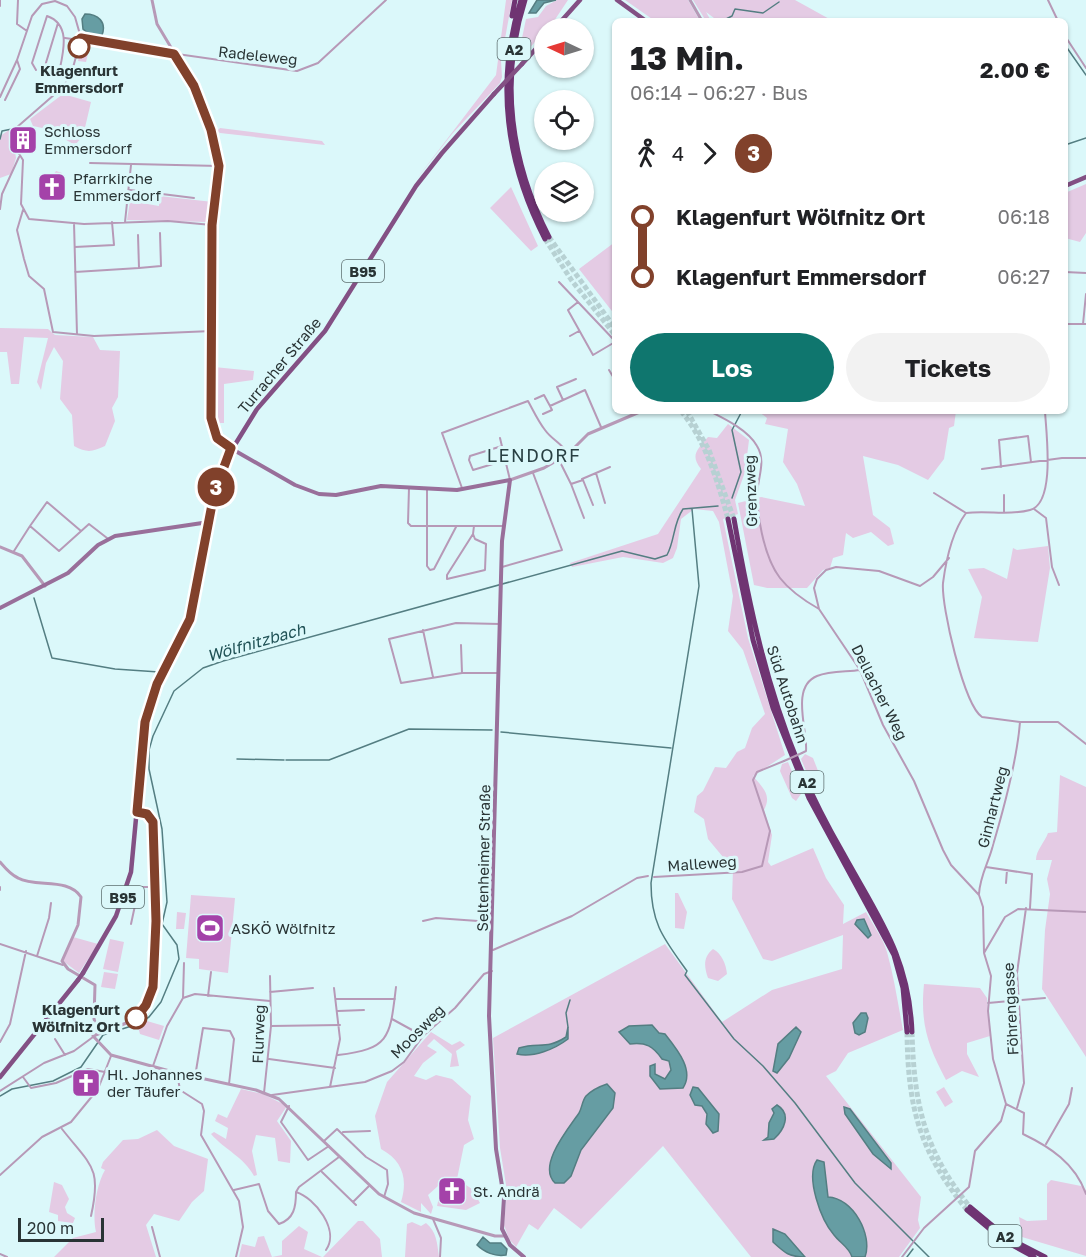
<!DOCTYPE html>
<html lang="de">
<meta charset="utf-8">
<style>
:root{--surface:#fff;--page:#f2f2f2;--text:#202124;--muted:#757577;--accent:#0f766e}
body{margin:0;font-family:"Golos Text",sans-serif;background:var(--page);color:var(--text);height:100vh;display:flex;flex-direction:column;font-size:22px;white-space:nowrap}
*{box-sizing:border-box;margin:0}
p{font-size:20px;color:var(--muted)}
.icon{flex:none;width:33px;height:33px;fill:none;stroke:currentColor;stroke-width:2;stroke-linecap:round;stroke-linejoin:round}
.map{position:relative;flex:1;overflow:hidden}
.panel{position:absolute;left:612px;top:18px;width:456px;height:396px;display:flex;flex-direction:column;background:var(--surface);border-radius:9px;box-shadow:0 2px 4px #0004}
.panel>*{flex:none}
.badge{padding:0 12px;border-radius:20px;font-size:21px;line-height:39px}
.needle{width:39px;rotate:274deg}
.buttons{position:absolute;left:534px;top:18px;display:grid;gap:12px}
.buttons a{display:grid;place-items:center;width:60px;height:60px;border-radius:50%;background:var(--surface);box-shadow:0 2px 4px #0004;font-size:30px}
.scale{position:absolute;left:18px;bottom:15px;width:86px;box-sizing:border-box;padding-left:6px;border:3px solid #293435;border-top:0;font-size:16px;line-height:21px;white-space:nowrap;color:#293435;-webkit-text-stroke:4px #dbf8fa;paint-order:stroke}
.map>.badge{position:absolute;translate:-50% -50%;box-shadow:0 0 0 3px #fff}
.legs{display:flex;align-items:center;gap:9px;height:66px;padding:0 18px;font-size:20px}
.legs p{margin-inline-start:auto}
.headline{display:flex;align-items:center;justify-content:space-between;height:102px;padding:0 18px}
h1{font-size:33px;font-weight:700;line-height:45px}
.button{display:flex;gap:12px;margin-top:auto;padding:12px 18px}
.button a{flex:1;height:69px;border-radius:36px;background:var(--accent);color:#fff;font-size:24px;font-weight:700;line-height:69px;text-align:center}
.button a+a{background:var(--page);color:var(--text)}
ul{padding:0 18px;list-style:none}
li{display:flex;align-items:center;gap:21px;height:60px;font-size:22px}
li i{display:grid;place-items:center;width:9px;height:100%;margin:0 8px;background:currentColor}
li i::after{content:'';width:15px;height:15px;margin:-8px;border:4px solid;border-radius:50%;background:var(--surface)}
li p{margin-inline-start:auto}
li:first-child i{background:linear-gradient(#0000 50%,currentColor 0)}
li:last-child i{background:linear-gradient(currentColor 50%,#0000 0)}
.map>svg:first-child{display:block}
.green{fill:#e4cbe4}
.water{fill:#669da3;stroke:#547e82;stroke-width:1.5}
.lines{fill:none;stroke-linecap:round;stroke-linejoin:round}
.stream{stroke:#547e82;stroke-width:1.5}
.motorway-tunnel{stroke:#b7d1d3;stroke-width:5;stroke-dasharray:5 2.5;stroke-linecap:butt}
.minor{stroke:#b799b7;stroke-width:2}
.tertiary{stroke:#b799b7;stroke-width:3}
.secondary{stroke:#996f9a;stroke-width:4}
.primary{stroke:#835084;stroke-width:4.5}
.motorway{stroke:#6f3472;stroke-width:5}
.minor-bridge{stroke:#b799b7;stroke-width:2}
.primary-bridge{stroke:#835084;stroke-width:4.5}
.line-1-casing{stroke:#fff;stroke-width:14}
.line-1{stroke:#81412b;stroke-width:9}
.stop-1-dot{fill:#fff;stroke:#81412b;stroke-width:3}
.labels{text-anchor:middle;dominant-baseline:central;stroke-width:6;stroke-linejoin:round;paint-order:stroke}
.shield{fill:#dbf8fa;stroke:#5e6f70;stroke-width:1.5}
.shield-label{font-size:14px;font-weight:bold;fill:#293435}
.street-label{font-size:15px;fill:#293435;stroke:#dbf8fa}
.stop-label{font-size:15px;font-weight:bold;fill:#293435;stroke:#dbf8fa}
.poi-label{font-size:15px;fill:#293435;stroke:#dbf8fa;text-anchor:start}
.water-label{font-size:16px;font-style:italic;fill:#205256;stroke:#dbf8fa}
.quarter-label{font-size:18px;letter-spacing:1.5px;fill:#283f42;stroke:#dbf8fa}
</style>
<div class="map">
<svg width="1086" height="1257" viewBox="0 0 1086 1257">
<rect width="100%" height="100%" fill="#dbf8fa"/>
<!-- green -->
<path class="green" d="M506,0H512L501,61L502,77L500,83L452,134L415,181L496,75Z
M557,0H568L552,24L544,28V32L517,62L526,19L538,17L546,6Z
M625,0H688L700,21H655Z
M693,0H795L833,21H718L706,12L710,19L706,21Z
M82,43L90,45L86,62L78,61Z
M63,94L91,102L83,136L75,145L47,129L33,126L30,119Z
M220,128L322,141L325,145L220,133L217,131Z
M9,130L12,131L16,158L11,174L0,178V136Z
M56,171L62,173L60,189L50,192L48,183Z
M1086,184V233L1080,242L1065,238V193Z
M511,187L538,246L531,251L490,208Z
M159,196L213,202L208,222L127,220L130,201L159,206Z
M615,242V315L579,269Z
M0,328L48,329L55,335L93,337L100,350L120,351L118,397L112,408L115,421L105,446C92,452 87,453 74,446L72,415L60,399L63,361L54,347L46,363L41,390L37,382L48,338L24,337L19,384H11L7,352H0Z
M214,367L254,371L253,380L224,384V423H213Z
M758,411H956L954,426L949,428L944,459L928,480L898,465L863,456L873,515L890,528L894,544L888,546L871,532L853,538L846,533L843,555L833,558L830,568L823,570L807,588H767L754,585L738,503L761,497L805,506L797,484L783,462L788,429L765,424L767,418Z
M728,424L749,440L745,472L735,500L738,514L723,519L748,638L785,755L753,776C763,788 772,795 764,810L772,835L768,862L771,866L813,848L826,878L844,905L843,924L866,912C874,927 882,936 887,952C894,977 898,1004 903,1030L848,1053L836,1071L826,1076L921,1197L918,1220L920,1228L899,1257H751L663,1146L581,1229L554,1208L538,1230L529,1224L516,1247L509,1239L504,1225L507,1191L500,1148L493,1038L665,944L722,1022L772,990L842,969L843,935L772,961L763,959L732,899L733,869L708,839L704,819L694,812L697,796L703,791L715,767L726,768L737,752L745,748L752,728L765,714L743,650L728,631L733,596L719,522L713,511L694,509L681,519L677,548L673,558L663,563L623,557L572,567L570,563L658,534L701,469C690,455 697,450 708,437L717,438Z
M1048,546L1050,568L1038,642L974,638L982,597L968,569L984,568L1007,579L1013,548L1017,550Z
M805,754L813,758L822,781L816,788L812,785L801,759Z
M788,762L801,794L796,801L792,798L780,771L782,764Z
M1060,775L1086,787V1057L1042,989L1045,930L1050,894L1047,879L1052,860H1036C1036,850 1045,842 1048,833L1057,832Z
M675,893H678L687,912L684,929L675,928Z
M191,895L235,898L228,973L199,969V959L186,958Z
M177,912L186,913L184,929H176Z
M73,937L98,944L79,973L63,961Z
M110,939L124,942L118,972L103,969Z
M713,949C722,954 726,964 727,974L718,981L708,978C704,967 703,957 713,949Z
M104,972L118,974L115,989L101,987Z
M924,984L980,988L987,998L990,1036L967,1043V1054L979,1077L962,1071L946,1080C928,1046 920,1024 924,984Z
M147,1021L164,1026L159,1040L140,1034L138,1027Z
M431,1032L452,1045L460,1041L465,1045L456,1051L459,1066L450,1067L452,1054L434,1039L427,1046L437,1052L423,1063L414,1076L426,1080L436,1075L452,1079L471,1096L468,1120L474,1139L464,1145L457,1179L472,1189L480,1203L466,1210L437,1206L441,1189L438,1186L428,1195L433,1207L431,1214L421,1203V1212L401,1202C408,1179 403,1161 381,1149L375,1116L387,1082Z
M944,1087L953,1102L945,1107L936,1092Z
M241,1089L263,1094L287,1106L277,1121L291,1141L290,1163L278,1161L275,1138L256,1135L252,1151L257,1175L254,1176C244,1157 225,1150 211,1134L214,1132L226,1139L228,1128L215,1121L218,1114L227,1118Z
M157,1130L174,1146L208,1159L204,1191L192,1202L179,1221L154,1214L146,1225L156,1257H54L73,1238L96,1232C92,1215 96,1185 105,1170L101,1168L103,1162L123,1140L138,1139Z
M1051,1180L1081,1186L1086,1190V1256L1022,1237L1019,1217L1027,1221L1047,1220V1184Z
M54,1182L62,1185L69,1199L65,1207L67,1213L75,1218L73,1223L58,1221V1215L49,1212Z
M358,1221H363L380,1239L382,1257H323Z
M412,1222L421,1226L426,1223C437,1232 437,1243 439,1257H405L407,1224Z
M299,1226L308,1232L304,1249L322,1257H239L242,1244L255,1247L258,1237L264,1236L272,1257L282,1255V1241Z"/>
<!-- water -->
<path class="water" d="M537,0H556L544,3L536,13H529Z
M85,14C98,14 107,22 102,35L93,37L83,29L82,19Z
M864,919L871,935L868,938L855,924L857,920Z
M861,1013H866L868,1018L865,1032L859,1035L855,1033L853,1023Z
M652,1025L659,1033L665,1034C676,1048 695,1070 683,1088L660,1089L650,1076V1066L655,1064V1074L665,1079L671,1070L669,1061L662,1059C653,1046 646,1042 630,1044L619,1032L629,1026Z
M568,1027V1039C555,1049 533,1058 517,1054L519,1048C539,1042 546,1050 566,1037Z
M796,1027L801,1032L789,1058L777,1073L773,1071L778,1044Z
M607,1084L615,1093L613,1108L581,1150L571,1176L564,1183H555C537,1166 568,1129 579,1113C582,1108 582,1101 586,1096C591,1091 601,1086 607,1084Z
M693,1087L698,1088L719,1114L718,1131L713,1133L706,1124L707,1114L702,1106L695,1105L690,1095Z
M777,1105C792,1114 784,1130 774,1139L764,1140L768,1137L769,1123L774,1113L772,1109Z
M844,1107L850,1109L891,1163V1169L873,1154L845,1114Z
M817,1160L824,1162L828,1197C853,1198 873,1235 865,1257H852C849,1247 840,1243 834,1235C821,1220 805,1177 817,1160Z
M773,1229L785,1234L805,1257C789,1257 785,1253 773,1242Z
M483,1237L490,1243H501L507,1249L506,1255C495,1257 484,1252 477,1245Z"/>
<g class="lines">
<!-- stream -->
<path class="stream" d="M722,21L732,16L735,9L763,13L779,2
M1065,45L1086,75
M0,139L2,131L12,129
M1065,145L1086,138
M732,498L741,472L732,430L742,411
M692,509L699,586L651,883C651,924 664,939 687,971L685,975L734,1039L763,1066L795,1103L855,1183L929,1257
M34,598L52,658L115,669L159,672
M501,732L671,748
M237,759L284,760
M286,760H329L409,729L492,730
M568,1027L566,1013L570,1000
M0,1096L12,1089L53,1081L81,1067L103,1035L138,1024L149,1017L161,1002L179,959L177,945L162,924L167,902L162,829L149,769V750L153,736L174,691L203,668L223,661L622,551L655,559L667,555C675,540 673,524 683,509L718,506
M907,1257L913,1249"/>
<!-- motorway-tunnel -->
<path class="motorway-tunnel" d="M549,237L615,328
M545,239L572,281L615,335
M681,411C706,441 718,483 728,519
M687,411L709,450L734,519
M907,1032C908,1108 919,1151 967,1210
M912,1032C914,1104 924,1150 970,1207"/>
<!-- minor -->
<path class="minor" d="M18,0L17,24L27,31
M1048,0L1058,21
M0,6V0
M1065,36L1086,68
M65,38L297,71L318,63L386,0
M81,38L71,75L63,87L16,128V149L23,160L21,204L29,219L84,224L168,221L212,225
M45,66L58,23
M36,70L32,63L47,16C70,24 64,49 60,68L50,67
M0,97L17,60L32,16L42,4L55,1L67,6L75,17L81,38
M5,100L20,69L17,60
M90,163L219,166
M73,182H131
M130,190L194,198
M0,209L2,194L19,157
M23,210L17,230L24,259L29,276L44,289L53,332L94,336L212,331
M125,222L131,165
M74,223L77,334
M75,247L114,245L112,222
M139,268L161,266L160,233
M75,272L139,268L138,235
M1065,272L1086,273
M559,282L615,341
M578,302L568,310L569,312L593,355L615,342
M1065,324H1086
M1083,324L1086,294
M570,336L579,331
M609,370L615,380
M535,399L544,395L550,406L585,390L601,427
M563,400L557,387L576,379
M709,411C725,419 748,430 757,446C765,459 760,472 758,486C755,511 764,557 780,578C790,591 805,601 819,609
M1045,411C1046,432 1056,503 1030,510C1009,516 987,510 966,513C952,532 946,560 943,583C941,606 964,705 982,717L1020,722H1058L1086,744
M543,414L552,410L550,406
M500,438L510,480
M502,446L470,456L469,460L473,470L506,460
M559,460L571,484L583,480L593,505
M1001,467L999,440L1028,436L1031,462
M982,469L1062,458H1086
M596,473L605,503
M582,479L610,467
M571,484L584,518
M409,488L408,523L411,526H504
M462,488L442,433L528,401C533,410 538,421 545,430C552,440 562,443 568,454
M427,489V566L430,570L434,569L456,527
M934,493L966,513
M1034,509L1046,518L1052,567L1059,585
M1004,512V495
M30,526L47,502L81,531
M473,534L475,539L486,544L485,570L447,579V575L473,534L474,526
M14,551L30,526L59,551L89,524L107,538
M949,558L933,577L920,586L879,571L836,567L826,570L817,579L814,588L819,609L860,670L883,725L914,781L943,850L951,865L979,895L983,907L984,953L991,976L988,1011L993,1059L1006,1104
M502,567L562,550L533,473
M423,630L433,677
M461,645L462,673
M499,673H462L401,683L389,639L456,623L500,624
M802,753L806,751C808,731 790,687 817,676C830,671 847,672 860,670
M986,867L1032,874L1030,908
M654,877L742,872L762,866L770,831L753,780L757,772L784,761
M1006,883L1007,870
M0,887V890
M979,894C980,875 989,862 993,845C1004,808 1017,760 1020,722
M423,921L436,918L492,922
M131,924L139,887H155
M0,944L63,965
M493,950L572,916L637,878L648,876
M984,953L1005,917L1018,909L1086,912
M37,956L49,918L51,903
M270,992L313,988
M208,996L211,972
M183,998L184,963
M336,999H395
M988,1003L1045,998
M338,1011L364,1010
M392,1019L423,1036
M271,1026L340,1025
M55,1039L65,1055
M0,1042L10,1024L26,951
M338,1055C391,1049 390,1036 396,987
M269,1059L335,1068
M153,1066L167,1026L183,998L195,994L270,1001
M177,1073L180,1090L202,1104L204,1111L201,1135L239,1201L243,1227L236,1257
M23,1077L31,1088L56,1083L88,1069L105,1072
M195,1077L203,1028L230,1031L234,1039L229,1084
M330,1087L340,1039L334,988
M0,1091L44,1063L74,1051L93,1037
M264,1093L271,1026L270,976
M272,1095L365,1082L392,1071L404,1062L423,1036L455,1008L484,974L492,971
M1006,1104L1024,1113L1023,1134C1050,1147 1075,1163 1086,1194
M289,1106L281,1122L308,1160L329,1146
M1017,1108L1024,1083L1017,973L1026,908
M62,1129C91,1166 102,1167 91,1216
M343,1132L370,1131
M324,1141L337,1129L366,1157L387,1170L388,1184L384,1197
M1046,1144L1069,1104L1072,1088
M322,1172L356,1205
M0,1175L42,1137L71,1122L98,1089L111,1056
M234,1190L259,1184L268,1211L279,1224C294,1219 296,1207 296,1192
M296,1192C315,1198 340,1230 326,1250
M296,1192L299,1187L339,1157
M353,1202L369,1186
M433,1219L441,1238L440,1257
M152,1227L160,1257
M0,1254L7,1257
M902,1257L924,1228L969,1187L975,1151L1001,1121L1006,1104"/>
<!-- tertiary -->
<path class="tertiary" d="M152,0L157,24L194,86L217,150L218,188L212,225L211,418L217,438L231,448
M690,0L702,21
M510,480L544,468L568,454L588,434L642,411
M0,547L22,556L45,586
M137,812L150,816L154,826L156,921L153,991L146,1005L134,1020L93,1036L111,1055L177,1073L256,1090L279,1099L379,1194L414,1213L495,1236H504
M0,862C5,868 11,875 18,878C36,888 68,877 81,897L78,925L62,961L68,969L95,985L94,1019L99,1033"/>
<!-- secondary -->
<path class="secondary" d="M232,449L295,485L319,494L336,495L381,486L457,490L510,480L502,541L489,1016L496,1149L504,1198L502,1229L510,1245L524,1257
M0,608L68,573L98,545L115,536L209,522"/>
<!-- primary -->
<path class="primary" d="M617,0L646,21
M555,28L580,0
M522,64L544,40
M1065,186L1086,177
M83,973L116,916L131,872L145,722L157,684L190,619L214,494L228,456L257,409L325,331L416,186L442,153L494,94
M0,1077L78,980"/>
<!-- motorway -->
<path class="motorway" d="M521,0C495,81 506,164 545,239
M525,0C499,81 511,163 549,237
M512,16L515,0
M728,519L753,640L773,708L809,798L894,955L903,988L907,1032
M734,519C749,605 767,691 802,772C814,800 828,827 843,853C878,917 909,956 912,1032
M970,1207L1006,1237L1045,1257
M967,1210L1003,1240L1034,1257"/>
<!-- minor-bridge -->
<path class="minor-bridge" d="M784,761L802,753"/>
<!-- primary-bridge -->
<path class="primary-bridge" d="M494,94L522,64
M78,980L83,973"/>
</g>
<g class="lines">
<!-- line-1 casing -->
<g class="line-1-casing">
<path id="line-1" d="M79,47L81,38L174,54L194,86L211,130L219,166L212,225L211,418L217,438L231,448L214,494L190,619L157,684L145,722L137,812L147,814L153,822L156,921L153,987L146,1005L136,1018"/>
</g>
<!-- line-1 -->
<use href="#line-1" class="line-1"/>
</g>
<!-- icons -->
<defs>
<g id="building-square" transform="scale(1.5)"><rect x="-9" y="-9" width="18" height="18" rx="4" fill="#a442a9" stroke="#dbf8fa"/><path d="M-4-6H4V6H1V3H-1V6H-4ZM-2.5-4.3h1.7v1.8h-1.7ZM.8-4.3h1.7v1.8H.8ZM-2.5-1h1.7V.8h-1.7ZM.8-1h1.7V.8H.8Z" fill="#fff"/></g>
<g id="church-square" transform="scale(1.5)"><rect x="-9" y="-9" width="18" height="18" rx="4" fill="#a442a9" stroke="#dbf8fa"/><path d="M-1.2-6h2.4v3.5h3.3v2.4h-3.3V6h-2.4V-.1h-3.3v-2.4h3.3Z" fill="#fff"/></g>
<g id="stadium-square" transform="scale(1.5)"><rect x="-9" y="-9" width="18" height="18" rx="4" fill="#a442a9" stroke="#dbf8fa"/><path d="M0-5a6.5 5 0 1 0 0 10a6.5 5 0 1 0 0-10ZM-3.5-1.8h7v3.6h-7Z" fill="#fff"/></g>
</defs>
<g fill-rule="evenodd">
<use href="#building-square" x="23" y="140"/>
<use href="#church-square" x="52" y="187"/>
<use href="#stadium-square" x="210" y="928"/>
<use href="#church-square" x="86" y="1083"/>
<use href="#church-square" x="452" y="1191"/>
</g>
<!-- markers -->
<g class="stop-1-dot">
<circle cx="79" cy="47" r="10"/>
<circle cx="136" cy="1018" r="10"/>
</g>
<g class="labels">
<!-- shield labels -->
<g class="shield">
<rect x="497.5" y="38" width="33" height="22" rx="4.5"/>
<rect x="342" y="260" width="42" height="22" rx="4.5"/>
<rect x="790.5" y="771" width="33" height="22" rx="4.5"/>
<rect x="102" y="886" width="42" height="22" rx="4.5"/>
<rect x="988.5" y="1225" width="33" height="22" rx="4.5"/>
</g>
<g class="shield-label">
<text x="514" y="49">A2</text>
<text x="363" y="271">B95</text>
<text x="807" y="782">A2</text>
<text x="123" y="897">B95</text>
<text x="1005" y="1236">A2</text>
</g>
<!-- street labels -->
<g class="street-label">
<text transform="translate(258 55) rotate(6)">Radeleweg</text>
<text transform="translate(279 365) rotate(-50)">Turracher Straße</text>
<text transform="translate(750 491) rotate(-92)">Grenzweg</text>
<text transform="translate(880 692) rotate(63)">Dellacher Weg</text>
<text transform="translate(788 694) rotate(72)">Süd Autobahn</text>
<text transform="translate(992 807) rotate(-76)">Ginhartweg</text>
<text transform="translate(483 858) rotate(-89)">Seltenheimer Straße</text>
<text transform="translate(702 863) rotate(-4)">Malleweg</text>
<text transform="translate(1010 1009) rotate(-93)">Föhrengasse</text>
<text transform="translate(417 1031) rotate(-45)">Moosweg</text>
<text transform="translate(258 1034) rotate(-88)">Flurweg</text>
</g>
<!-- stop labels -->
<g class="stop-label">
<text x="79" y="70">Klagenfurt<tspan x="79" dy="17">Emmersdorf</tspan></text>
<text x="120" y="1009" text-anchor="end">Klagenfurt<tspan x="120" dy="17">Wölfnitz Ort</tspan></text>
</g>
<!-- poi labels -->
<g class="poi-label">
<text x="44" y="131">Schloss<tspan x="44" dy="17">Emmersdorf</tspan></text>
<text x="73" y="178">Pfarrkirche<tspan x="73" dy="17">Emmersdorf</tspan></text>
<text x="231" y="928">ASKÖ Wölfnitz</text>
<text x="107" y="1074">Hl. Johannes<tspan x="107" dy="17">der Täufer</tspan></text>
<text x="473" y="1191">St. Andrä</text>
</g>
<!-- water labels -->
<g class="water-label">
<text transform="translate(256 642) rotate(-16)">Wölfnitzbach</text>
</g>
<!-- quarter labels -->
<g class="quarter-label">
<text x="534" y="455">LENDORF</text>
</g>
</g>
</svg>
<div class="buttons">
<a><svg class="needle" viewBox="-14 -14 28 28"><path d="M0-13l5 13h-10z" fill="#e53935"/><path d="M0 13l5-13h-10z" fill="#757577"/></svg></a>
<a><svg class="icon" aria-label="locate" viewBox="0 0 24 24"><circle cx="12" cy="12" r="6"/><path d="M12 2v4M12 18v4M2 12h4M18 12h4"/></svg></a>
<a><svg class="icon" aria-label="layers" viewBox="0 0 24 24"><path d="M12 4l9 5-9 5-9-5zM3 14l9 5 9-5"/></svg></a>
</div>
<div class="scale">200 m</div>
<b class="badge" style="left:216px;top:487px;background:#81412b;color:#fff">3</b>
<section class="panel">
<div class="headline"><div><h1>13 Min.</h1><p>06:14 – 06:27 · Bus</p></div><b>2.00 €</b></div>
<div class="legs"><svg class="icon" aria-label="walk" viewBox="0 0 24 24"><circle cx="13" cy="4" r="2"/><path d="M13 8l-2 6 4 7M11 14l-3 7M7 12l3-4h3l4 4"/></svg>4<svg class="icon" aria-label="forward" viewBox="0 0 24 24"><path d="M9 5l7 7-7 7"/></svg><b class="badge" style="background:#81412b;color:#fff">3</b></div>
<ul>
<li><i style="color:#81412b"></i><b>Klagenfurt Wölfnitz Ort</b><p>06:18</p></li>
<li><i style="color:#81412b"></i><b>Klagenfurt Emmersdorf</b><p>06:27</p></li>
</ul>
<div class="button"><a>Los</a><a>Tickets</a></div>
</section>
</div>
